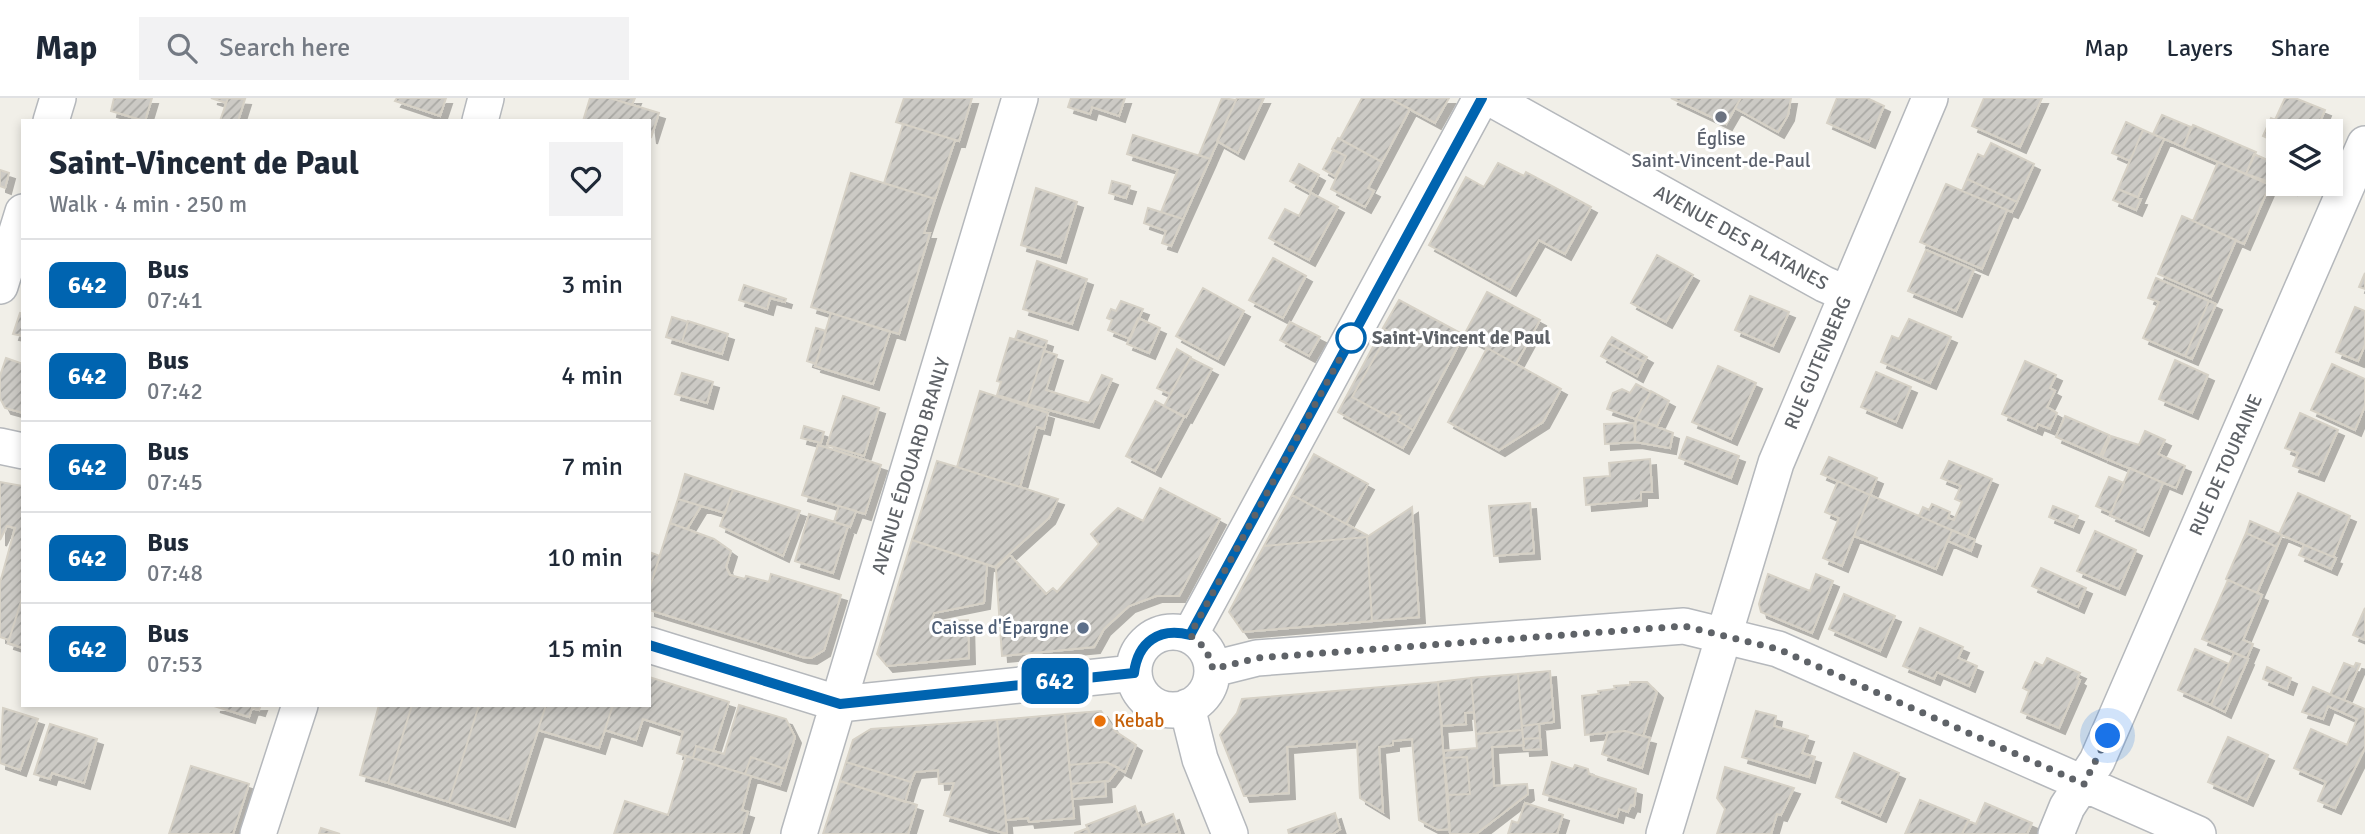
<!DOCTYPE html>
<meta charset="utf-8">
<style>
:root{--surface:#fff;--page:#f2f2f3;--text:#1f2937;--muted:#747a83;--line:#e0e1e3}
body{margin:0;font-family:Signika,sans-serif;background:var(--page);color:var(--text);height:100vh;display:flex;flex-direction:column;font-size:26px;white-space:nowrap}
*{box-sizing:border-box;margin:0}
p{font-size:23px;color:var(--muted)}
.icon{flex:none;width:38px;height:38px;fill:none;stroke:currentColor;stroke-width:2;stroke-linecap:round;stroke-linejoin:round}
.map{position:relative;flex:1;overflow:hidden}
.side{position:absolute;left:21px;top:21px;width:630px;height:588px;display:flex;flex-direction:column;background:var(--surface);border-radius:0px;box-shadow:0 4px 10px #0003}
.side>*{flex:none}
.badge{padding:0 14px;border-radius:10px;font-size:24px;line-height:46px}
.controls{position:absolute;left:2266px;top:21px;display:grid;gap:14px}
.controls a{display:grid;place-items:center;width:77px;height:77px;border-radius:0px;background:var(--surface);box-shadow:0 4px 10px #0003;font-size:35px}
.you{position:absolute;width:35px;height:35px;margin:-18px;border:5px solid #fff;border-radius:50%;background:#1a73e8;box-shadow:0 0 0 10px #1a73e833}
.map>.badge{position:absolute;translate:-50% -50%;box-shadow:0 0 0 4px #fff}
.round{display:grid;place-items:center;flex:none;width:74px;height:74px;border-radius:0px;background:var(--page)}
.summary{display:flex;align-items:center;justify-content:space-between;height:119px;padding:0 28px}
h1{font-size:33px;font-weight:700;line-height:52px}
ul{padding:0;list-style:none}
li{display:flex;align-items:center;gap:21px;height:91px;padding:0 28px;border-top:2px solid var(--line)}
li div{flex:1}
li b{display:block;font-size:26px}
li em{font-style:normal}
li .badge{min-width:77px;font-weight:700;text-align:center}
header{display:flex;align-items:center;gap:42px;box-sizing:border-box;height:98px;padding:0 35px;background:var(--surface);border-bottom:2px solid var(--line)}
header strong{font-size:33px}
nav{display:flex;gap:38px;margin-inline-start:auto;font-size:24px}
.search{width:490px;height:63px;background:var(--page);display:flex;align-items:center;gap:18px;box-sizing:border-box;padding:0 24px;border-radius:0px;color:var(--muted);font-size:26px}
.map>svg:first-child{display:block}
.building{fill:url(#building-hatch);stroke:#d6d1c6;stroke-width:2;filter:url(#shadow)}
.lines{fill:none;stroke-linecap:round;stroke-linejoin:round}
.minor-casing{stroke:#b5b8bc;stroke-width:38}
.minor{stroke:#fff;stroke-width:35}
.line-casing{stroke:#fff;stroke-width:16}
.line{stroke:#0064b0;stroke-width:10}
.walk{stroke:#5f6368;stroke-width:7;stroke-dasharray:0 12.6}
.worship-dot{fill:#6b7280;stroke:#fff;stroke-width:2.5}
.stop-dot{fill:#fff;stroke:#0064b0;stroke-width:3.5}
.service-dot{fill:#5c6f8a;stroke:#fff;stroke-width:2.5}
.food-dot{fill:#e8710a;stroke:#fff;stroke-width:2.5}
.labels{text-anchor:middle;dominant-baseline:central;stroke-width:6;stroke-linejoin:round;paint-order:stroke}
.worship-label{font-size:19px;fill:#5b616d;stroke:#fff}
.street-label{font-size:19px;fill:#5f6368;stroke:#fff}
.stop-label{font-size:19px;font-weight:bold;fill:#5f6368;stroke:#fff;text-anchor:start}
.service-label{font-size:19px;fill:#4e5e75;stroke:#fff;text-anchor:end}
.food-label{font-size:19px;fill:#c56008;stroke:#fff;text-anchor:start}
</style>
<header>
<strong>Map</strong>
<div class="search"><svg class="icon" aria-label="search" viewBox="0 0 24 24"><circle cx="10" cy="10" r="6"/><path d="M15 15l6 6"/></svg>Search here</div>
<nav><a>Map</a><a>Layers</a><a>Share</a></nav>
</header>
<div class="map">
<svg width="2365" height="736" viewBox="0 0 2365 736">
<defs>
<pattern id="building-hatch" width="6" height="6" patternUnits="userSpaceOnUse" patternTransform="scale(1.75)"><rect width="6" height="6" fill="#cccac5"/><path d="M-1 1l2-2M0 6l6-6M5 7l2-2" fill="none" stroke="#a9a8a4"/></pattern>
<filter id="shadow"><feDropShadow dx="6" dy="6" stdDeviation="0" flood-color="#0004"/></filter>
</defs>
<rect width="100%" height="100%" fill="#f1efe8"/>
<!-- building -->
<path class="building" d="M114,0H152L145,23L111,13Z
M211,0H228L226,5Z
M228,0L245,1L238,23H220Z
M397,0H446L440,18L395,3Z
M590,0H610L659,15L651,40L649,23H583Z
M610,0H635L632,7Z
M904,0H972L959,43L896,24Z
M1071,0H1125L1119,18L1092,9L1090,16L1068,9Z
M1222,0L1236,2L1210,61L1199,57Z
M1237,0H1264L1238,55L1217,43Z
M1362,0H1389L1410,11L1382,64L1340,41Z
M1389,0H1449L1435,25Z
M1671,0H1741L1726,26Z
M1741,0H1791L1788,17L1778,34L1735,10Z
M1837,0H1867L1884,8L1869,44L1827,25Z
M1984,0H2042L2020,49L1972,28Z
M2285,0H2295L2325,12L2316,33L2296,28L2293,33H2278V45L2263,38L2271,20L2275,22Z
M2162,17L2191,29L2183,49L2153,36Z
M2126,24L2143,32L2130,63L2112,55Z
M903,26L955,42L935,101L884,85Z
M2193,27L2256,54L2246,76L2183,49Z
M2143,32L2164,41L2138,99L2118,91Z
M1133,37L1210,61L1183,121L1161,114L1178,72L1127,56Z
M1338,40L1382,64L1368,90L1374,93L1365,109L1331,91L1346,58L1332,51Z
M1991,45L2034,66L2017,104L1967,81L1978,56L1984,59Z
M1333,52L1346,58L1335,78L1323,71Z
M2254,56L2272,64L2270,68L2278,71V86H2293L2291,91L2246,76Z
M2218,64L2270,87L2244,146L2193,123Z
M1498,65L1524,78L1526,74L1591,109L1565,156L1539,142L1510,192L1429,147L1466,79L1484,89Z
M1299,66L1319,77L1310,94L1290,83Z
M0,72L9,75L5,90L0,88Z
M851,75L935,101L924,135H930L899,236L811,209Z
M1967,81L2017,104L2012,114L1962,93Z
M1112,83L1130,88L1126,100L1109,95Z
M1946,86L2007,112L1982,171L1920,144Z
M1036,90L1077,104L1060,159L1021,147Z
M2118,91L2141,101L2136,112L2113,102Z
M1311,95L1338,109L1309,162L1269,140L1285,111L1299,118Z
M1148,110L1183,121L1171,148L1162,145L1166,133L1144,125Z
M2182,118L2236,142L2211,199L2158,176Z
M1926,152L1974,172L1956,213L1908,193Z
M1657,157L1693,177L1666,224L1631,205Z
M1273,160L1306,178L1283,220L1249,202Z
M1037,163L1087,181L1072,226L1023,211Z
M2365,175V191L2359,189Z
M2156,180L2209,203L2185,258L2143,240L2159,204L2148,200Z
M744,187L786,201L785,204L770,200L767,211L739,202Z
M1203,190L1244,213L1218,261L1176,238Z
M1487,194L1540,222L1516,266L1464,237Z
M1750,198L1789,214L1773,248L1735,232Z
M1399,202L1464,237L1413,332L1398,323L1401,318L1392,314L1389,319L1352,299L1389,234L1383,230Z
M1121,203L1143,211L1130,241L1108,232L1112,222L1107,220L1111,211L1116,213Z
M2209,203L2216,206L2192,261L2185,258Z
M2355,209L2365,213V247L2358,263L2336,254Z
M20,215L23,216V238L13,236Z
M831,215L890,234L873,286L815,268Z
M672,219L688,224L682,244L666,239Z
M1138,220L1160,230L1149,255L1127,246Z
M1909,221L1951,239L1930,285L1881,264L1892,238L1899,241Z
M688,223L728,236L722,256L682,244Z
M1290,224L1320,239L1309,258L1280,242Z
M816,230L826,233L816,266L807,263Z
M1383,230L1389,234L1352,299L1389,319L1392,314L1401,318L1398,323L1413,332L1403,350L1338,314Z
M1018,233L1047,243L1045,250L1015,241Z
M1612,239L1647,259L1644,264L1608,245Z
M1010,240L1045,250L1027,306L997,297L1001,284L997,283Z
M1608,245L1644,264L1637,278L1601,258Z
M1487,250L1561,291L1543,324L1499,352L1448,324Z
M1177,251L1191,259L1170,296L1157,290Z
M1044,253L1057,257L1046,292L1089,305L1102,277L1112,281L1093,324L1027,306Z
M6,260L23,266V315L5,310L0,300V278Z
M1190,260L1212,271L1186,319L1164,308Z
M2175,262L2208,277L2192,315L2159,301Z
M2025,263L2056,277L2050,290L2055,293L2047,309L2057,315L2050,331L2038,326L2036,331L2002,316Z
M2332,266L2365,281V308L2355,332L2311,312Z
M1718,268L1756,285L1731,341L1692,324Z
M1876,274L1911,289L1896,324L1861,309Z
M682,275L713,284L707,305L675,296Z
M1636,286L1651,294L1636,321L1607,311L1613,295L1622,291L1630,295Z
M980,293L1048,315L1044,331L1037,329L1020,389L957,369Z
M1651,293L1669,303L1657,328L1636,321Z
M843,298L879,310L864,358L827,347Z
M1155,303L1184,319L1155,373L1126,358Z
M2300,315L2338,332L2318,377L2293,368L2298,355L2285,350Z
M2065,318L2109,337L2100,358L2056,339Z
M1636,321L1673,335L1670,350L1635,344Z
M1634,325L1635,344L1605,346L1604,326Z
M804,328L824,334L821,345L801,340Z
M2145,333L2165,342L2158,356L2185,368L2176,390L2102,359L2111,338L2139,347Z
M1687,339L1739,358L1731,380L1679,360Z
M818,347L881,367L865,416L802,397Z
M1314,356L1368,386L1346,426L1292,397Z
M1829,359L1877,380L1870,397L1821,376Z
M1650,361L1652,394H1641V402L1586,407L1584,380L1610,378L1609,365Z
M937,363L957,369L1058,401L1049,420L995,469L912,442Z
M1949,363L1992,381L1967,439L1919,418L1923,409L1929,412L1932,406L1950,414L1948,420L1954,422L1962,404L1955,401L1961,388L1941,380Z
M2130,370L2163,385L2143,432L2110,417Z
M685,376L733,392L725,415L678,401Z
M2109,379L2124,385L2111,415L2096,408Z
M1838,383L1870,397L1842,468L1823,460L1839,420L1825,414Z
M0,384L23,388V497L9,542L0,539V485L15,430L7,428L0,442Z
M1160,390L1220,421L1179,498H1156L1129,508L1104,531L1094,549L1002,558L996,471L1010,457L1046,496L1053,490L1057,494L1099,446L1091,436L1118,410L1143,423Z
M733,392L800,413L783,458L720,428Z
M2298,395L2350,418L2333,459L2279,436Z
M1292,397L1367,437V439L1264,448Z
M1870,397L1952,432L1936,471L1854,438Z
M678,401L701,408L687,431L670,425Z
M1530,405L1534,455L1494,458L1489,408Z
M839,408L856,413L850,429L834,424Z
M2053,408L2078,418L2073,429L2049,419Z
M1412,409L1419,519L1372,523L1367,439Z
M809,416L848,428L833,475L795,463Z
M2250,423L2282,437L2277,449L2246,435Z
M670,425L714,441L731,453L726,469L730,477L745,481L746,478L769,484L771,476L841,497L824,552L811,560L802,559L649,512V492Z
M1952,432L1975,442L1971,453L1948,443Z
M2095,433L2136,452L2119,491L2077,473Z
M2246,435L2277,449L2257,495L2226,481Z
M1367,439L1372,523L1243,534L1229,514L1264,448Z
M912,442L987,467L984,505L934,515L931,524L968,522L969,560L887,568L877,556Z
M2304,447L2336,460L2331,471L2299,457Z
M649,454L660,458L649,492Z
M2041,470L2086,490L2078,509L2032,488Z
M1768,476L1810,493L1816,476L1833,483L1812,535L1761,514L1759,506Z
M2228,482L2262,497L2243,542L2253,546L2247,560L2202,541Z
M1844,496L1895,518L1880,553L1829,531Z
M23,497V550L8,545Z
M2365,510V542L2353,537Z
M1920,530L1963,549L1958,560L1977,568L1969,588L1937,574L1934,581L1903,568Z
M2195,551L2229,566L2211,607L2178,592Z
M2234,555L2248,561L2225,614L2211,607Z
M2047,560L2080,575L2077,580L2080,582L2059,630L2021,614L2029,593L2023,590L2035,564L2043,568Z
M2344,565L2354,569L2356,565L2360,566L2344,602L2330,597Z
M2267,569L2291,580L2287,591L2263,581Z
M1550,573L1554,624L1522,628L1518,576Z
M1518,576L1522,632L1476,636L1471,580Z
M649,579L729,604L713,653L696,648L693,660L677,655L683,634L643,621L636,642L605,632L613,607H649Z
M1471,580L1474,614L1465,615L1466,626L1442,628L1438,584Z
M1438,584L1449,731L1438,732L1419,722L1412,641L1393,643V647L1379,649L1383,714L1360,700L1357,643L1287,649L1289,695L1244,698L1220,637L1237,615L1242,601Z
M1630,584H1647L1657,594L1643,638L1625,633L1585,637L1582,598L1599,596L1598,593L1615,591L1614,588L1630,587Z
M2313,589L2365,611V650L2335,710L2318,703L2326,684L2294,670L2311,631L2347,647L2357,621L2328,608L2323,621L2302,614Z
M261,607L259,612L252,610L249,619L214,608Z
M379,607H412L388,685L360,677Z
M412,607H479L449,704L388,685Z
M479,607H546L509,723L449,704Z
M546,607H613L599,650L538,632Z
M739,607L786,621L795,639L785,671L751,659L745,676L693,660L696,648L724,656Z
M3,610L38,621L20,672L0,665Z
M1101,613L1115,633L1136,647L1125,674L1106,664L1069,667L1065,616Z
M1756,613L1776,618L1774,628L1808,638L1802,655L1815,659L1809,679L1742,659Z
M1065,616L1074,720L1029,724L1028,720L1006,722L997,622Z
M997,622L1007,736L944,717L954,685L939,686L938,672L915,674L911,684L846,664L853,642L871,631Z
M50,626L97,641L84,685L52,675L50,681L34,676Z
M1539,626L1540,640L1523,641L1522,628Z
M1522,632L1524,647L1492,649L1494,688L1527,686L1528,696L1476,736H1450L1448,697L1470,696L1467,659L1444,660V653L1477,650L1476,636Z
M1625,633L1650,640L1642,670L1602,656L1608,634Z
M2228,639L2268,657L2247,702L2208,684Z
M1540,640L1541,651L1524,652L1523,641Z
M1854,655L1899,675L1880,718L1836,699Z
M686,658L751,678L742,712L748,714L741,736H614L625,703L668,717Z
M751,659L785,671L780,687L745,676Z
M1467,659L1470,696L1448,697L1444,660Z
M846,664L911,684L905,704L840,683Z
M1106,664L1119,670L1109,683L1071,686L1069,667Z
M1552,664L1573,671L1575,667L1588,671L1589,676L1636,691L1634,708L1631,707L1628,714L1619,711L1617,719L1543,696Z
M191,668L249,686L233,736H169Z
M1725,669L1794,690L1781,717L1777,716L1771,736H1717L1725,711L1717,700Z
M840,683L917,707L908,736H823Z
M1105,683L1106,698L1072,701L1071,686Z
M1920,702L1969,722L1962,736H1905Z
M1525,705L1563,717L1557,736H1508L1512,723L1518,725Z
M1985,705L2032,725L2027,736H1962L1968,723L1976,726Z
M1135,708L1142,728L1173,716L1180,736H1090L1086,727Z
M1335,715L1340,731L1333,736H1289L1288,732Z
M321,730L340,736H319Z
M1088,730L1090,736H1075V735Z"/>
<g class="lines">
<!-- minor casing -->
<g class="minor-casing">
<path id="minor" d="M1490,0L1824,186L1847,196
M51,23L58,0
M480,23L486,0
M0,188L23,114
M0,348L23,353
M1134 573a39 39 0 1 1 78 0a39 39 0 1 1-78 0Z
M1190,537L1481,0
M649,547L840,606L1134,575
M1213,571L1257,560L1684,528L1778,551L2198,736
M1187,609L1200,661L1230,736
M258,736L300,607
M799,736L1020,0
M1664,736L1776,365L1930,0
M2056,736L2067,709L2097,663L2365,46"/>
</g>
<!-- minor -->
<use href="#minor" class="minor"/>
</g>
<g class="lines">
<!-- line casing -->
<g class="line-casing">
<path id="line" d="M649,547L840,606L1134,575C1138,544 1159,529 1190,537L1482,0"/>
</g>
<!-- line -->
<use href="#line" class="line"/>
<!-- walk -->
<path class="walk" d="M1351,240L1190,537L1206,551L1213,571L1257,560L1684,528L1778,551L2084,686L2108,638"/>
</g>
<!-- markers -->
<circle class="worship-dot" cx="1721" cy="19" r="7"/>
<circle class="stop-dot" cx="1351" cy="240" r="14"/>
<circle class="service-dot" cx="1083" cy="530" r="7"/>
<circle class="food-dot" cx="1100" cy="623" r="7"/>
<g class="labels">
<!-- worship labels -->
<g class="worship-label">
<text x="1721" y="41">Église<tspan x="1721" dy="22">Saint-Vincent-de-Paul</tspan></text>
</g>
<!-- street labels -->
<g class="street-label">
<text transform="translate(1741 140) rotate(29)">AVENUE DES PLATANES</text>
<text transform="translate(1818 265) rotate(-67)">RUE GUTENBERG</text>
<text transform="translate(2226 367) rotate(-66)">RUE DE TOURAINE</text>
<text transform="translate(911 368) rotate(-73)">AVENUE ÉDOUARD BRANLY</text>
</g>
<!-- stop labels -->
<g class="stop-label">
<text x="1372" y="240">Saint-Vincent de Paul</text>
</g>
<!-- service labels -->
<g class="service-label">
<text x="1069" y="530">Caisse d'Épargne</text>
</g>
<!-- food labels -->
<g class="food-label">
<text x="1114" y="623">Kebab</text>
</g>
</g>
</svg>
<div class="controls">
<a><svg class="icon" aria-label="layers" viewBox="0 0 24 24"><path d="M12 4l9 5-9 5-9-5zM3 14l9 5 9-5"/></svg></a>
</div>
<div class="you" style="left:2108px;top:638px"></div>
<b class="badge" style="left:1055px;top:583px;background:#0064b0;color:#fff">642</b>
<section class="side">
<div class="summary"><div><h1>Saint-Vincent de Paul</h1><p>Walk · 4 min · 250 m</p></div><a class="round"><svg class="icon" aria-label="heart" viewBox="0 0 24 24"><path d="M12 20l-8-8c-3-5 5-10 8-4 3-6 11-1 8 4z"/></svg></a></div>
<ul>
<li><span class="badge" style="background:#0064b0;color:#fff">642</span><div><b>Bus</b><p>07:41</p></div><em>3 min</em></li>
<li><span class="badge" style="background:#0064b0;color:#fff">642</span><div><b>Bus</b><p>07:42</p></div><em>4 min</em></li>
<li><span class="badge" style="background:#0064b0;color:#fff">642</span><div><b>Bus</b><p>07:45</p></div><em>7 min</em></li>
<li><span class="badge" style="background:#0064b0;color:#fff">642</span><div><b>Bus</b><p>07:48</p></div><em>10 min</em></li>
<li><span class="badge" style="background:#0064b0;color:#fff">642</span><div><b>Bus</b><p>07:53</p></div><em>15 min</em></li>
</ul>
</section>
</div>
